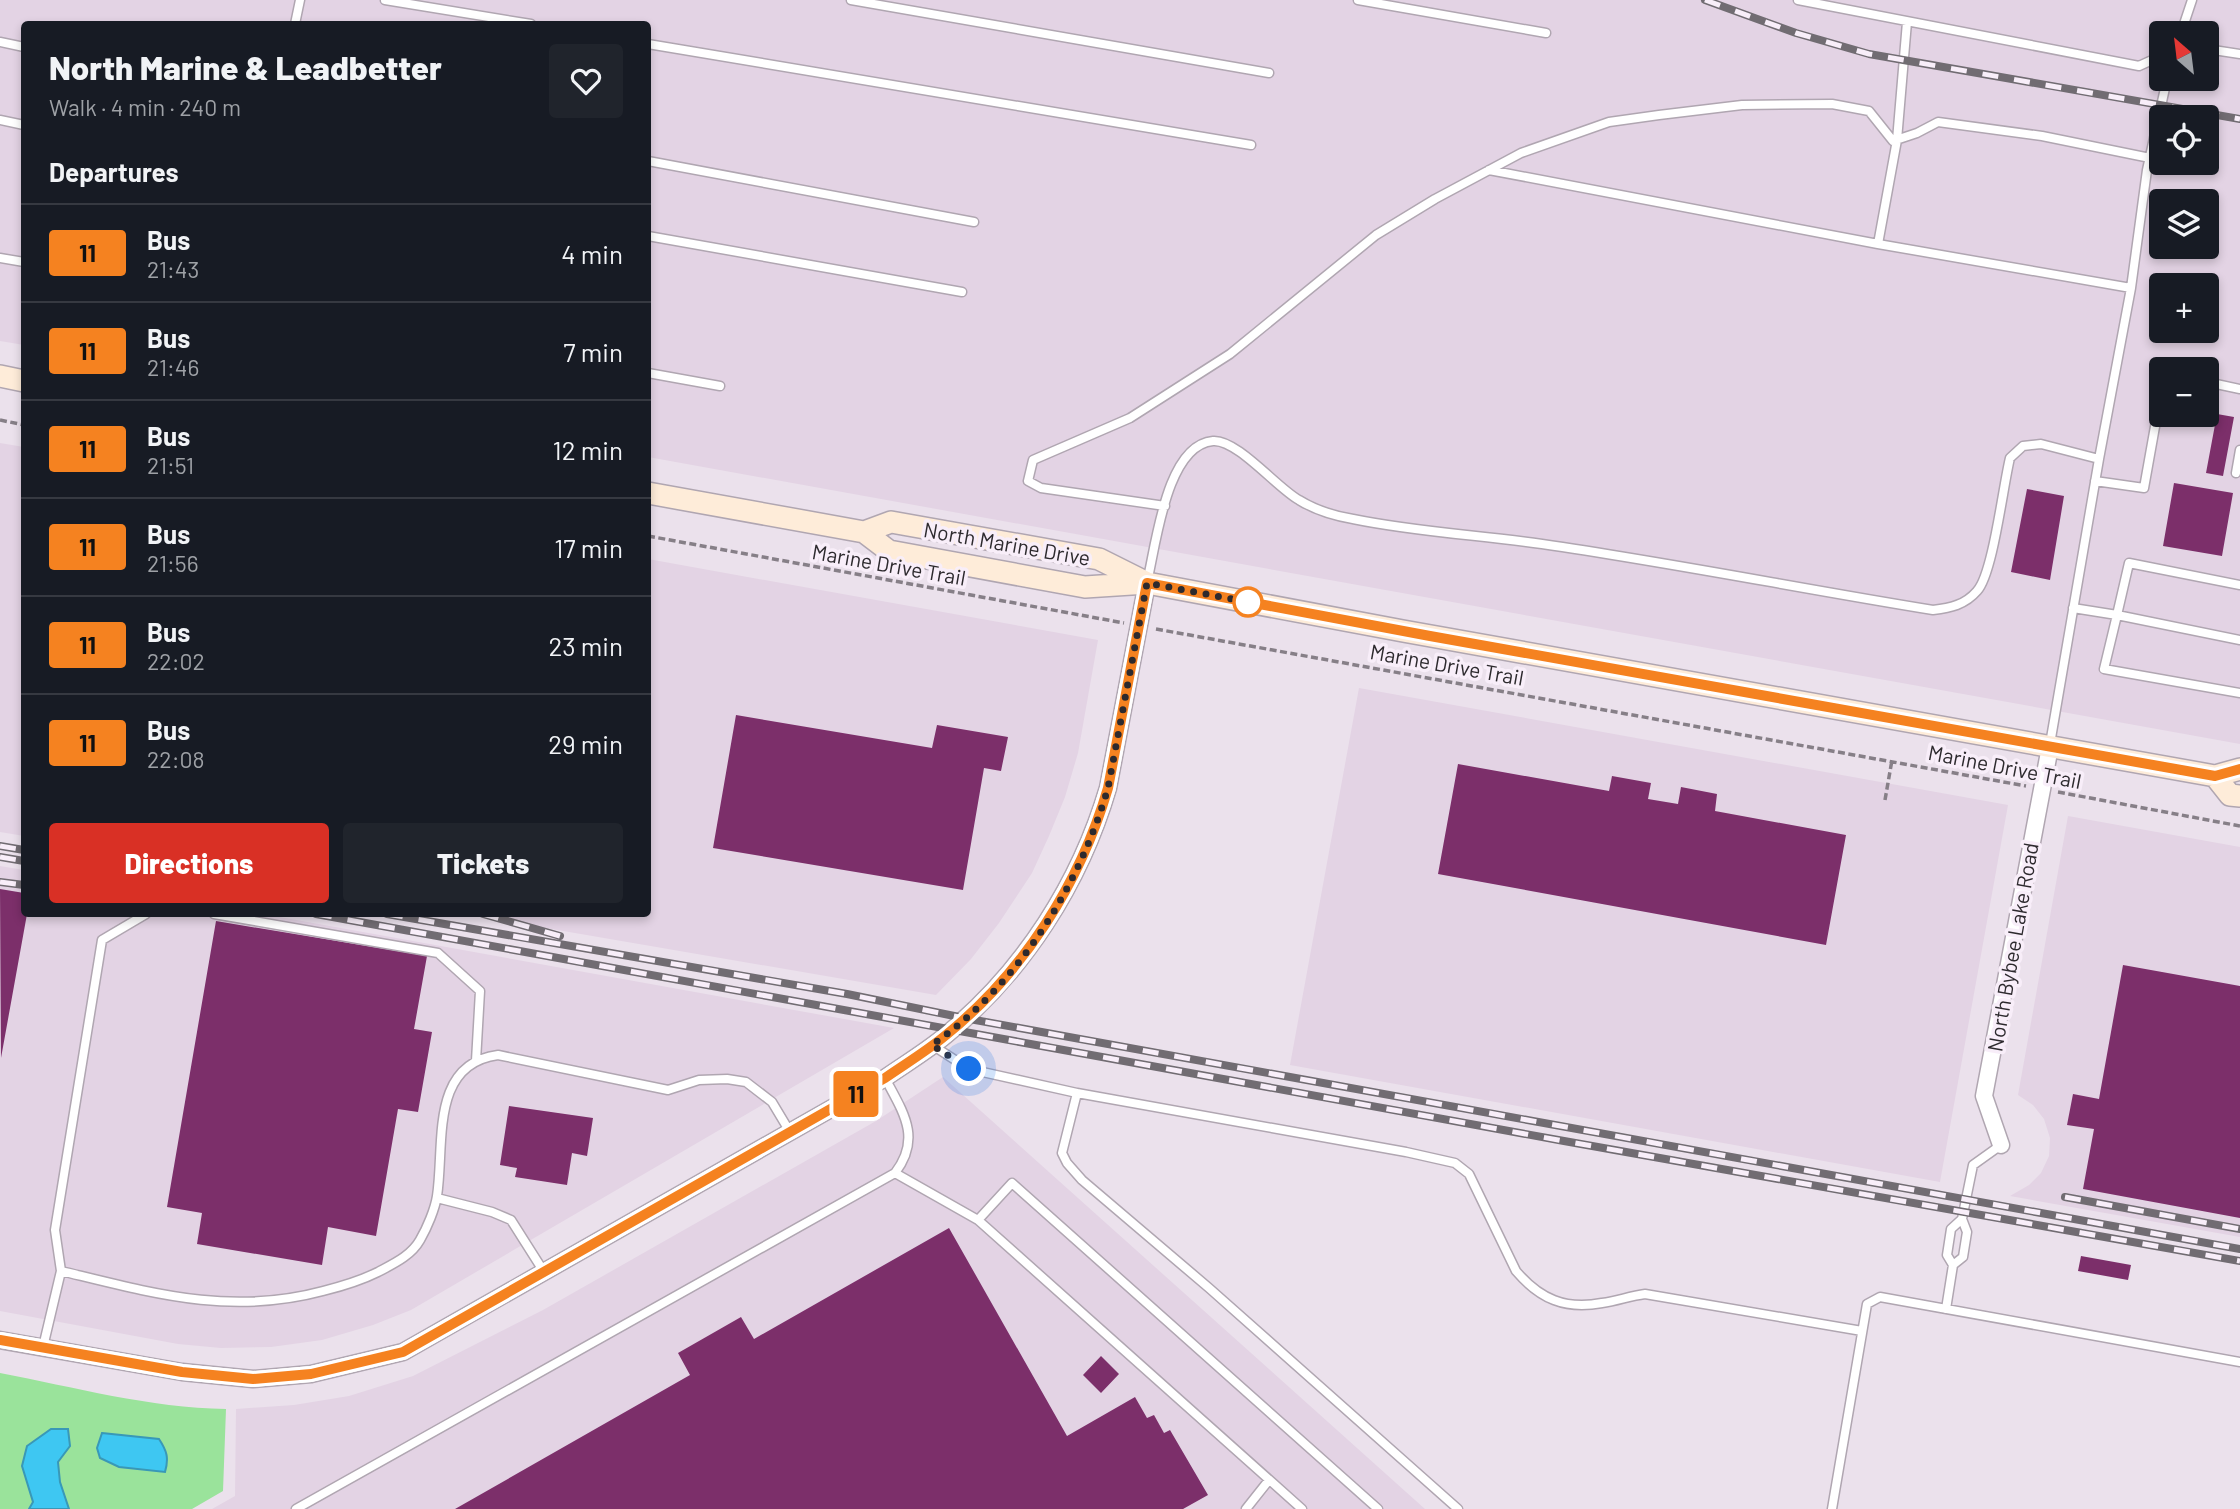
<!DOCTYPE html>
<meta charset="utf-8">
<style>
:root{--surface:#171b24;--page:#20242c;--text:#f1f3f6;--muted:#9ea1a6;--line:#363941;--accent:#d93025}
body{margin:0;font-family:Barlow,sans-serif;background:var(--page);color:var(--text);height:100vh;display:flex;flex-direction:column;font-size:26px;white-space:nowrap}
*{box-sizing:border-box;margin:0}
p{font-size:23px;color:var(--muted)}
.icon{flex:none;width:38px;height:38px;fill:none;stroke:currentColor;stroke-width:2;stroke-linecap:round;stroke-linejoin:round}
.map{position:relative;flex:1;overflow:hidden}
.details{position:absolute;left:21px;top:21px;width:630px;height:896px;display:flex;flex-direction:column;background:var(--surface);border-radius:7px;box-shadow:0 4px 10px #0003}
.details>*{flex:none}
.badge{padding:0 14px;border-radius:5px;font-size:24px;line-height:46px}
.needle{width:46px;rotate:332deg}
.fabs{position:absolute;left:2149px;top:21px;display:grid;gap:14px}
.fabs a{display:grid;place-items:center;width:70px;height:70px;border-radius:7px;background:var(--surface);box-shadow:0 4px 10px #0003;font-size:35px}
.you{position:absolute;width:35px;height:35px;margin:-18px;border:5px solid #fff;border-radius:50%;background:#1a73e8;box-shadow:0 0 0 10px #1a73e833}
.map>.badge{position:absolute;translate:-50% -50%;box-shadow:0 0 0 4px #fff}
h2{padding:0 28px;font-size:26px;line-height:63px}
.round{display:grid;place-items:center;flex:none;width:74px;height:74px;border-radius:7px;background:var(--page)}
.overview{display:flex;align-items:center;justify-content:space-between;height:119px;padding:0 28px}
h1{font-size:33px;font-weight:800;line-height:52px}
.button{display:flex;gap:14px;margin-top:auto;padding:14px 28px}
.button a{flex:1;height:80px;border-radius:7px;background:var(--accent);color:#fff;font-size:28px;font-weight:800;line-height:80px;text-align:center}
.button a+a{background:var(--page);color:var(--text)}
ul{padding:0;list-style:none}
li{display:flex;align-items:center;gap:21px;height:98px;padding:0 28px;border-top:2px solid var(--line)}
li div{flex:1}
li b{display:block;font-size:26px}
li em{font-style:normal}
li .badge{min-width:77px;font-weight:700;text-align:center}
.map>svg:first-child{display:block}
.built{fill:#e3d3e4;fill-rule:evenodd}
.green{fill:#9ae39b}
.water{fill:#3ec7f2;stroke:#3998b7;stroke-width:2}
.building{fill:#7c2f6a}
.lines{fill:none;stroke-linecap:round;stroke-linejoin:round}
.service-casing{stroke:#b0a6b1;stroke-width:11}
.minor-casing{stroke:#b0a6b1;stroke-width:19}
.secondary-casing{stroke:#b0a6b1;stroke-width:24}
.path{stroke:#867f87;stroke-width:3.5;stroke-dasharray:7 3.5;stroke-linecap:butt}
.service{stroke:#fff;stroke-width:8}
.minor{stroke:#fff;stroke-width:16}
.secondary{stroke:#feecd9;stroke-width:21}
.rail-casing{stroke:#716c72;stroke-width:8}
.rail{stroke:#f8eef9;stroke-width:5;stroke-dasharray:16;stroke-linecap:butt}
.line-casing{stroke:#fff;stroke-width:16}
.line{stroke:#f58220;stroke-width:10}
.walk{stroke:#2d2a2e;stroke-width:7;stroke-dasharray:0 12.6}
.stop-dot{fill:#fff;stroke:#f58220;stroke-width:3.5}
.labels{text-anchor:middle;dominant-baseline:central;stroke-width:7;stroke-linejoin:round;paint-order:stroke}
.street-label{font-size:21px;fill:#2d2a2e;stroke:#f8eef9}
</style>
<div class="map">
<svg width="2240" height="1509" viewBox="0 0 2240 1509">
<rect width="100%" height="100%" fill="#ebe1ec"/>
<!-- built -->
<path class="built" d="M0,0H2240V744L648,457V24H24V345L0,341ZM2161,33H2207V79H2161ZM2161,117H2207V163H2161ZM2161,201H2207V247H2161ZM2161,285H2207V331H2161ZM2161,369H2207V415H2161Z
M0,443L24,447V836L0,832Z
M648,559L1098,640L1078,753L1065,797L1049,836L1032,873L999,923L971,959L936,995L465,914H648Z
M1359,688L2008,805L1940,1182L1290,1065Z
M2068,816L2240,847V1237L2010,1196L2029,1185L2041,1173L2049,1156L2050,1138L2044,1119L2033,1105L2018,1095Z
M0,866L24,870V914H263L894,1028L411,1310L373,1325L322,1340L271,1347L221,1348L178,1344L0,1311Z
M943,1077L1425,1509H212L235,1496L236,1409L294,1405L349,1396L413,1376L543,1310L876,1121Z"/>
<!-- green -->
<path class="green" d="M0,1373C74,1387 150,1408 226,1409L223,1491L192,1509H0Z"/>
<!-- water -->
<path class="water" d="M51,1429H68L70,1446L58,1462L60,1482L69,1509H29L33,1502L22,1466L27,1446Z
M102,1433L159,1439C167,1451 169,1458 165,1472L119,1467L100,1458L97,1448Z"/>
<!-- building -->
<path class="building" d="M2217,414L2234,417L2223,476L2206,473Z
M2174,483L2233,493L2222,556L2163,546Z
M2027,489L2064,496L2050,580L2011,572Z
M736,715L932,748L937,725L1008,737L1001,771L984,768L963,890L713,848Z
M1458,764L1609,791L1612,776L1651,783L1648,799L1678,804L1681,787L1717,794L1715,811L1846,835L1826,945L1438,874Z
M0,889L24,893V914H27L1,1058Z
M216,921L427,956L414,1029L432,1032L418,1112L398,1109L376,1236L328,1227L322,1265L197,1244L202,1213L167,1207Z
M2123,965L2240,986V1218L2083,1189L2094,1129L2067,1125L2073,1094L2099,1099Z
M509,1106L593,1118L587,1156L572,1153L567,1185L515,1177L517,1168L500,1165Z
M949,1228L1067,1436L1135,1397L1147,1418L1154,1415L1164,1433L1170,1430L1208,1495L1183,1509H455L690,1375L678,1353L741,1317L754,1339Z
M2081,1256L2131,1265L2128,1280L2078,1271Z
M1101,1356L1119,1374L1101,1393L1083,1375Z"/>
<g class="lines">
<!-- service casing -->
<g class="service-casing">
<path id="service" d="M385,0L531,24
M851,0L1269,73
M1358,0L1546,33
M1798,0L2139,66L2161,56
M295,24L300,0
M2181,33L2192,0
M0,42L24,47
M648,44L1251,145
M2207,49L2240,54
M0,120L24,125
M648,161L974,222
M1489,170L1878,244L1897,140L1907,22
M648,236L962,292
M1878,244L2131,288
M0,258L24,262
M648,373L720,386
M2207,382L2240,389
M2236,473L2240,450
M2095,481L2144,488L2161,393
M1165,506L1041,488L1028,481L1033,460L1130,418L1230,354L1376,235L1435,199L1521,153L1609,122L1659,115L1742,105L1832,104L1869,111L1893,141L1917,133L1938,122L2042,136L2150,158
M1147,582C1156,546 1166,445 1213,441C1237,439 1277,488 1299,500C1315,510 1335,516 1353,519C1416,532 1479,535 1542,544C1673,563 1803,589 1933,610C1950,608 1965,605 1977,591C1993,574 2003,486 2010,458L2023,446L2041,444L2099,459
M2073,608L2117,615L2129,563L2240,585
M2240,640L2117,615L2104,669L2240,693
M2050,744L2099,459L2131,288L2147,170L2167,79
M214,914L438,953L480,991L476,1061
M932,1045L969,1069L1077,1093
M885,1078C903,1112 922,1138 895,1173L978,1220L1302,1509
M437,1198L492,1212L511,1220L544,1272
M1962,1219L1967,1232L1963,1257L1953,1265L1947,1255L1951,1229L1962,1219L1973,1165L2001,1145
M978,1220L1012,1183L1378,1509
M61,1271L55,1230L102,940L146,914
M1946,1309L1953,1265
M43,1347L61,1271C152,1293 230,1316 323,1291C343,1286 360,1281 378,1272C393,1264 411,1256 420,1240C427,1228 435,1209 437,1196C445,1145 429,1064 498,1055L668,1090L699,1080L727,1079L746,1082L772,1102L790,1132
M296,1509L895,1173
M1246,1509L1269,1480
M1458,1509L1209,1288L1082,1180L1067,1163L1062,1153L1077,1093L1406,1152L1455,1163L1469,1174L1516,1271C1540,1299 1565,1310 1602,1303C1618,1301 1629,1296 1645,1294L1862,1331
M1832,1509L1867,1304L1880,1297L2240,1362"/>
</g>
<!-- minor casing -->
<g class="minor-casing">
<path id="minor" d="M2001,1145L1984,1096L2050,747
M0,1340L182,1372L253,1379L311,1374L403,1352L885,1078C905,1064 927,1051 946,1035C1024,971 1080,883 1108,788L1147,583"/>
</g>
<!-- secondary casing -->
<g class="secondary-casing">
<path id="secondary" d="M0,376L24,381
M648,493L864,532L889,551L1085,587L1147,583L1403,631L2215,776L2240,769
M864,532L891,522L1099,559L1145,582
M2215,776L2230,795L2240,796"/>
</g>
<!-- path -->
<path class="path" d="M0,420L24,425
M648,536L1124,623
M1156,629L2026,786
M2058,792L2240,826
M1885,800L1892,760"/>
<!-- service -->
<use href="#service" class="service"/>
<!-- minor -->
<use href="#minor" class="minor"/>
<!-- secondary -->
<use href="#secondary" class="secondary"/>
<!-- rail casing -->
<g class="rail-casing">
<path id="rail" d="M1705,0L1796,33L1869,54L2240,119
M0,846L24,850
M0,857L24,861
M0,882L24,885
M316,914L1564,1141L2240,1261
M387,914L847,994L964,1018L2240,1249
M483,914L560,936
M2065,1197L2240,1229"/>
</g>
<!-- rail -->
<use href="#rail" class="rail"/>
</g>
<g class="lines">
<!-- line casing -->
<g class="line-casing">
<path id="line" d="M0,1340L182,1372L253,1379L311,1374L403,1352L885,1078C905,1064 927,1051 946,1035C1024,972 1080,883 1108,788L1147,583L1430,636L2215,776L2240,769"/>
</g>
<!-- line -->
<use href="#line" class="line"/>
<!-- walk -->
<path class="walk" d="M969,1069L932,1045C1018,985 1079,887 1108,788L1147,583L1248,602"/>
</g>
<!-- markers -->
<circle class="stop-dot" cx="1248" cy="602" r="14"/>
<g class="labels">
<!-- street labels -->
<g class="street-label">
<text transform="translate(1007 543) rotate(10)">North Marine Drive</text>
<text transform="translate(889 564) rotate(10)">Marine Drive Trail</text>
<text transform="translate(1447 664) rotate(10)">Marine Drive Trail</text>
<text transform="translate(2005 766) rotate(11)">Marine Drive Trail</text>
<text transform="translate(2012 947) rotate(-80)">North Bybee Lake Road</text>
</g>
</g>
</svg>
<div class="fabs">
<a><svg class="needle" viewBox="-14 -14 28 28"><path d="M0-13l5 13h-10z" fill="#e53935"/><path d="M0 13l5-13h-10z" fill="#9ea1a6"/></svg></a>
<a><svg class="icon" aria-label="locate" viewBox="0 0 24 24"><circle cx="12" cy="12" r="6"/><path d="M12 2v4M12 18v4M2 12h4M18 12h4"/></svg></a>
<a><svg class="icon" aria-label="layers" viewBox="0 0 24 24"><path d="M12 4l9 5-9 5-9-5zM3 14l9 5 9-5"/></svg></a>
<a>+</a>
<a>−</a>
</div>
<div class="you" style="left:969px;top:1069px"></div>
<b class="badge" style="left:856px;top:1094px;background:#f58220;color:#111">11</b>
<section class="details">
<div class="overview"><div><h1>North Marine &amp; Leadbetter</h1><p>Walk · 4 min · 240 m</p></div><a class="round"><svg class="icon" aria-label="heart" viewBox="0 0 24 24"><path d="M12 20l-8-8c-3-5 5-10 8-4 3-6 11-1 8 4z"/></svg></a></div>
<h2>Departures</h2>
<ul>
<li><span class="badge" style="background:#f58220;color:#111">11</span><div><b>Bus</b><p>21:43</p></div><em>4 min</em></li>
<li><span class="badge" style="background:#f58220;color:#111">11</span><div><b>Bus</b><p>21:46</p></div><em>7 min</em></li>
<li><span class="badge" style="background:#f58220;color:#111">11</span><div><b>Bus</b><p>21:51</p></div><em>12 min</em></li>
<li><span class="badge" style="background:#f58220;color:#111">11</span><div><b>Bus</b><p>21:56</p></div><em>17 min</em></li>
<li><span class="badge" style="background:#f58220;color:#111">11</span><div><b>Bus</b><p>22:02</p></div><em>23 min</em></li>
<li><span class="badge" style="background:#f58220;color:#111">11</span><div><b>Bus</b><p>22:08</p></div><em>29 min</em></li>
</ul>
<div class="button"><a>Directions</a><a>Tickets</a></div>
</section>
</div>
